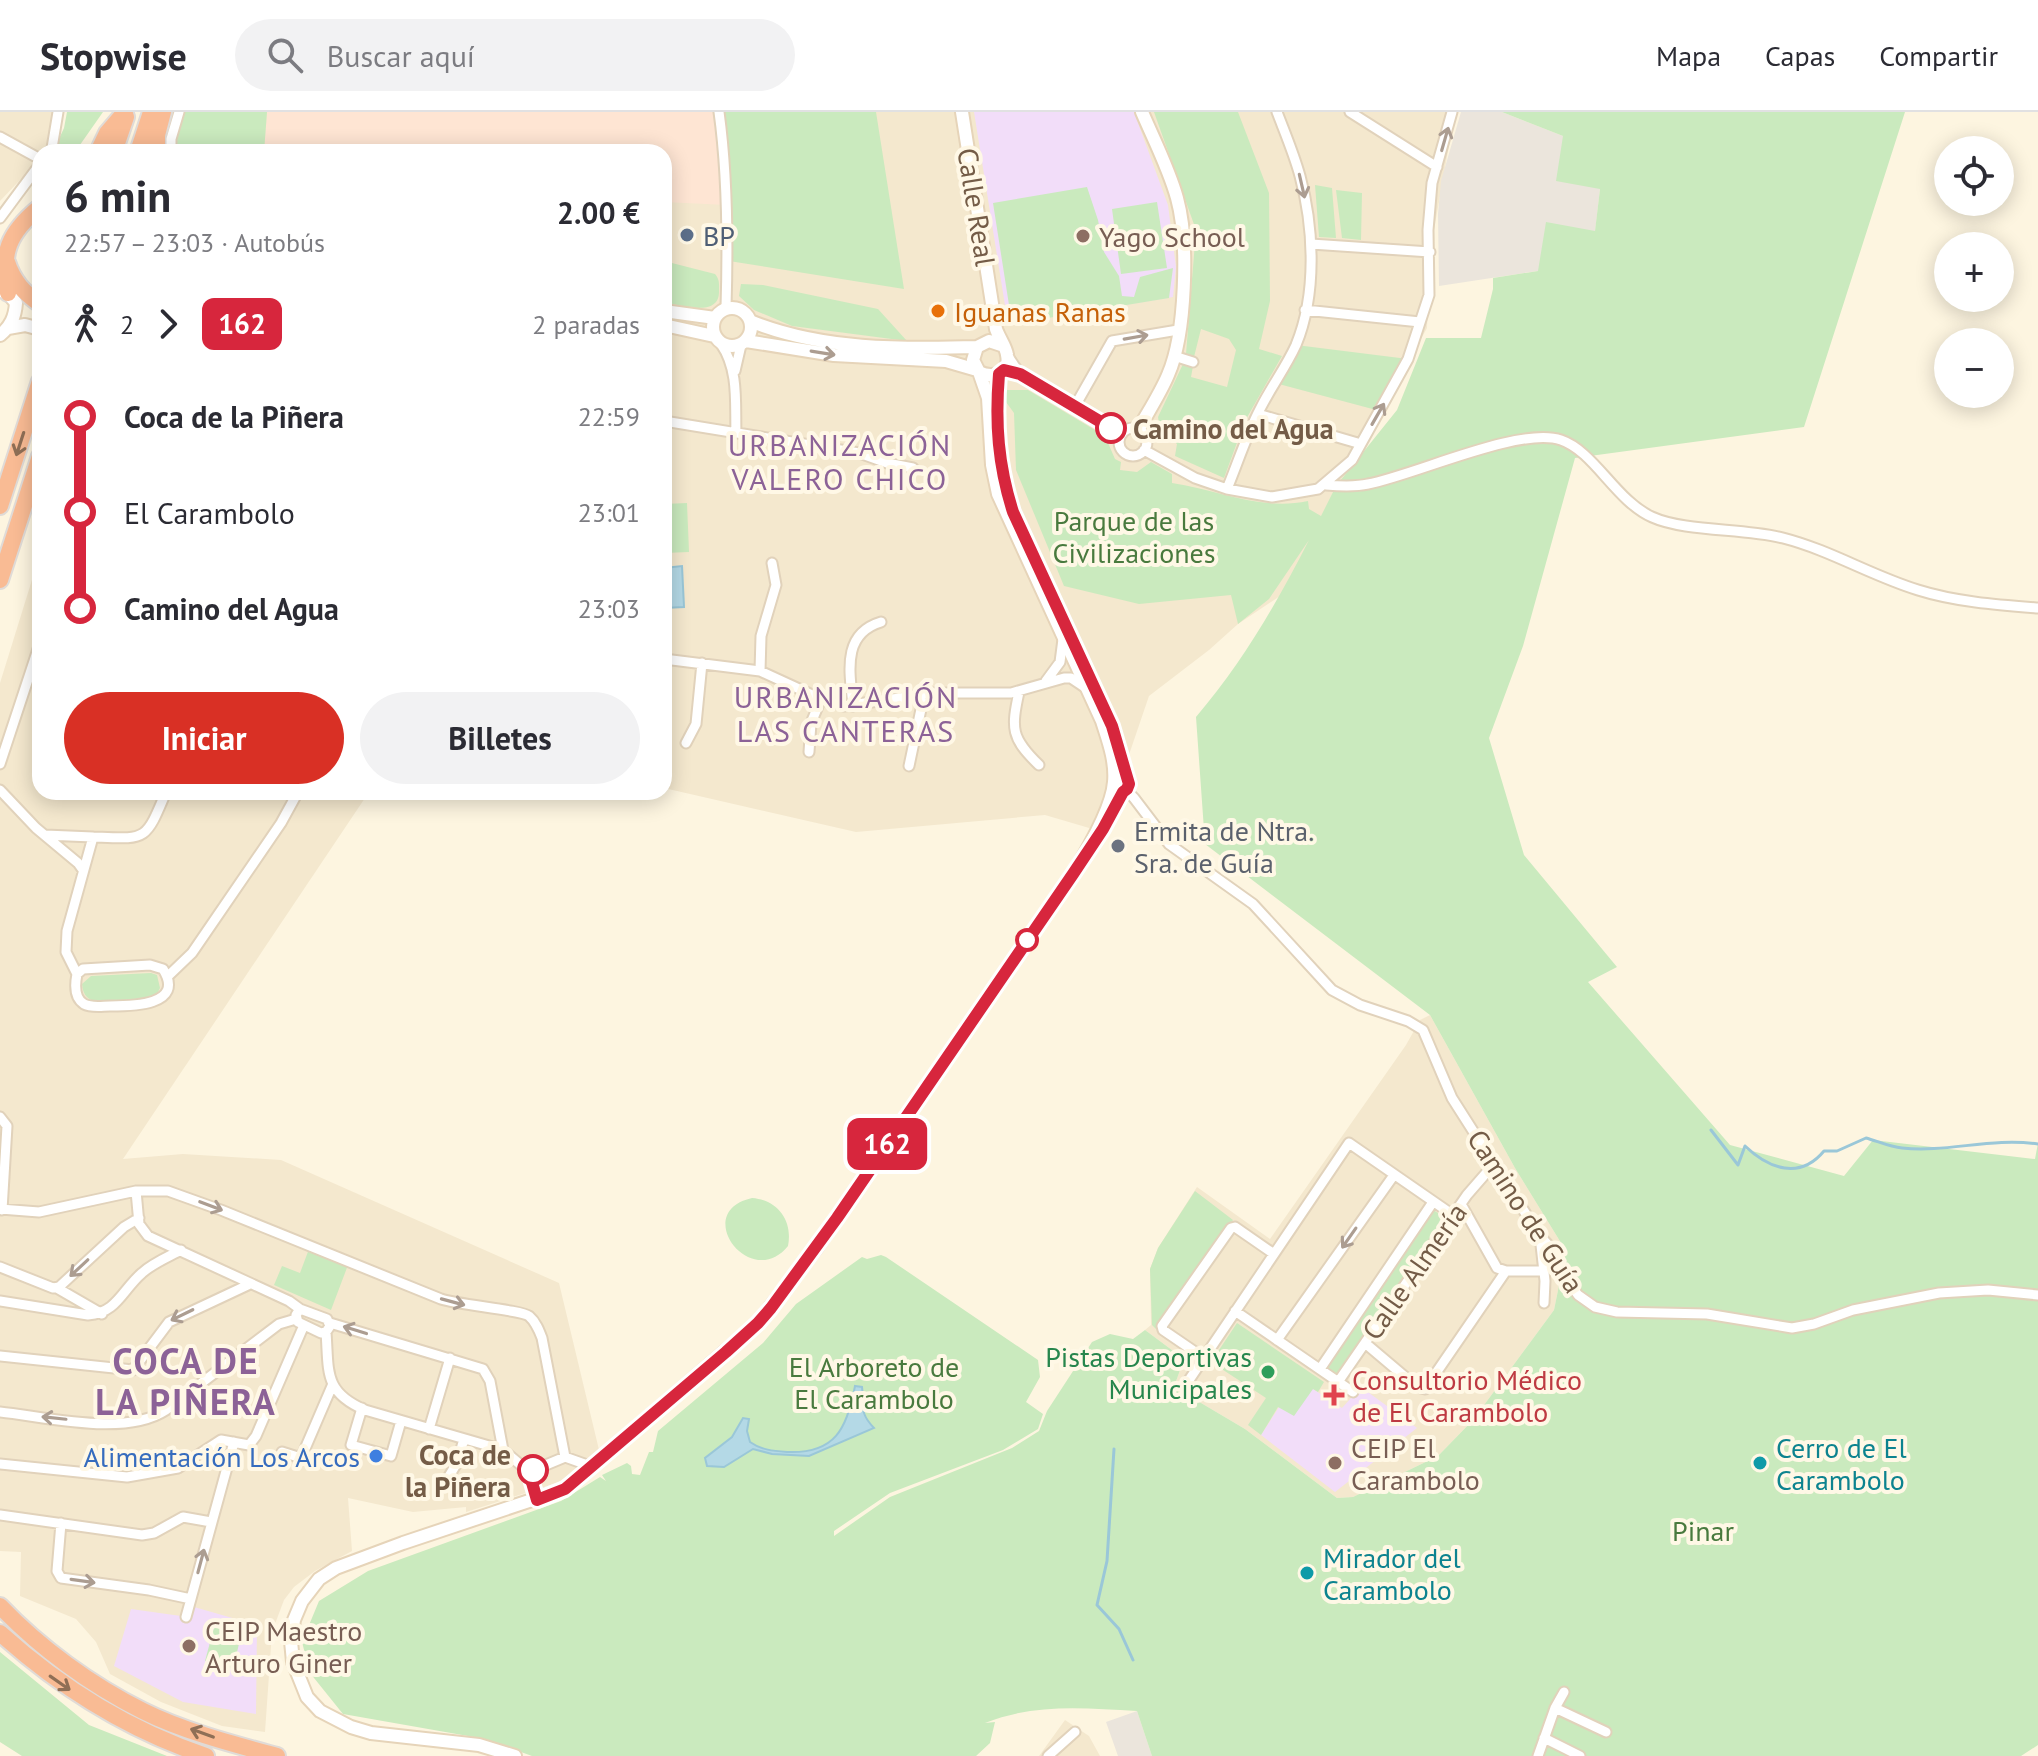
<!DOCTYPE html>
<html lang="es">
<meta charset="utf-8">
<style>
:root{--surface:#fff;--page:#f2f2f3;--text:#2b2b33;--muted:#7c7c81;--line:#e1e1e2;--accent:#d93025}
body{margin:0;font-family:"PT Sans",sans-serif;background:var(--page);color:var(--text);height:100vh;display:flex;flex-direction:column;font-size:30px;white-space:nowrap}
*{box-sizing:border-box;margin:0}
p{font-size:26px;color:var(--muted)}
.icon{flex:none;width:44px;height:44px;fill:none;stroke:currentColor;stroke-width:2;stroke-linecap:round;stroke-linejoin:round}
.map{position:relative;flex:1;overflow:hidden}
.side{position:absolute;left:32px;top:32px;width:640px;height:656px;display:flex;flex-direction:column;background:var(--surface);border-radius:24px;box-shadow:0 4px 20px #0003}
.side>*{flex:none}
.badge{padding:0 16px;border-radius:12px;font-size:28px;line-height:52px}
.tools{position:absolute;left:1934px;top:24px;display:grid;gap:16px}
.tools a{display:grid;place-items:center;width:80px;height:80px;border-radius:50%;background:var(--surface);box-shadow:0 4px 20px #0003;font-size:40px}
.map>.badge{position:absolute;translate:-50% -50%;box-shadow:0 0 0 4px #fff}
.legs{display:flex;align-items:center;gap:12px;height:88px;padding:0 32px;font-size:26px}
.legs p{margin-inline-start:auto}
.summary{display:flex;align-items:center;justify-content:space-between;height:136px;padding:0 32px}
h1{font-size:44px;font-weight:600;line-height:60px}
.cta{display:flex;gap:16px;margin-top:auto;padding:16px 32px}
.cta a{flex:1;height:92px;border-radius:48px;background:var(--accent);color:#fff;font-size:32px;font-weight:600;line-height:92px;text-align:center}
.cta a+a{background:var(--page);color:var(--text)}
ul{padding:0 32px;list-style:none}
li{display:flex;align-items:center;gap:28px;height:96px;font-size:30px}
li i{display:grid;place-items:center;width:12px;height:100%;margin:0 10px;background:currentColor}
li i::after{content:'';width:20px;height:20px;margin:-10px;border:6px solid;border-radius:50%;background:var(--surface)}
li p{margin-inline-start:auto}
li:first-child i{background:linear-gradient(#0000 50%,currentColor 0)}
li:last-child i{background:linear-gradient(currentColor 50%,#0000 0)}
header{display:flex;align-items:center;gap:48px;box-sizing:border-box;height:112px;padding:0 40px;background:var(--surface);border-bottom:2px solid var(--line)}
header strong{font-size:38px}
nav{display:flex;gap:44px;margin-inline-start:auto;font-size:28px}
.search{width:560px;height:72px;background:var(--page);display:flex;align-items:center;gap:20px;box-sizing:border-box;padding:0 28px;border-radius:44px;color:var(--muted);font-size:30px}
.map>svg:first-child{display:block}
.residential{fill:#f4e8ce}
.commercial{fill:#fee5d3}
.industrial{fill:#ebe5dc}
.education{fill:#f2ddf9}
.green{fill:#caeabe}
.water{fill:#b4d9e6;stroke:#9ac7d8;stroke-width:2}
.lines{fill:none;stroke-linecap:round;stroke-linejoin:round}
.stream{stroke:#9ac7d8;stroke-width:3}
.street-casing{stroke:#e1d2bb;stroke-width:13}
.secondary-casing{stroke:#e6d4b9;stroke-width:16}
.highway-casing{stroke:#e0dbd7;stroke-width:20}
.street{stroke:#fff;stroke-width:9}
.secondary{stroke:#fff;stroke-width:12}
.highway{stroke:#f9bb94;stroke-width:16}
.oneway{stroke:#ac9d91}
.oneway2{stroke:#8f6f56}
.line-1-casing{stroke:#fff;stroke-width:18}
.line-1{stroke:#d7263d;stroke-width:12}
.service-dot{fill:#5c6f8a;stroke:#fff8e6;stroke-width:3}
.education-dot{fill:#8d6e63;stroke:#fff8e6;stroke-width:3}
.food-dot{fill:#e8710a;stroke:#fff8e6;stroke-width:3}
.stop-1-dot{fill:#fff;stroke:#d7263d;stroke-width:4}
.worship-dot{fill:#6b7280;stroke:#fff8e6;stroke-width:3}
.leisure-dot{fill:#2e9e5b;stroke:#fff8e6;stroke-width:3}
.health-dot{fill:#e0444e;stroke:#fff8e6;stroke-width:3}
.shop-dot{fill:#3f7fe0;stroke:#fff8e6;stroke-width:3}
.culture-dot{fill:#0f9aa8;stroke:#fff8e6;stroke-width:3}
.labels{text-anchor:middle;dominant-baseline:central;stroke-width:8;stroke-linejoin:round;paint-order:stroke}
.street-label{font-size:28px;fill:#745c47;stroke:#fff8e6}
.service-label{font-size:28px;fill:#4e5e75;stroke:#fff8e6;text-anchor:start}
.education-label{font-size:28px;fill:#785e54;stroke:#fff8e6;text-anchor:start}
.food-label{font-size:28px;fill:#c56008;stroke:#fff8e6;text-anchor:start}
.stop-label{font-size:28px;font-weight:bold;fill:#745c47;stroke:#fff8e6;text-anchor:start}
.park-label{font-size:28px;fill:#497a3e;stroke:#fff8e6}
.worship-label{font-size:28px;fill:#5b616d;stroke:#fff8e6;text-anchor:start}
.leisure-label{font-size:28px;fill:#27864d;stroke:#fff8e6;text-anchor:end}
.health-label{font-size:28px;fill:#be3a42;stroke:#fff8e6;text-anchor:start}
.culture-label{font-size:28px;fill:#0d838f;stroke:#fff8e6;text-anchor:start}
.shop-label{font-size:28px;fill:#366cbe;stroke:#fff8e6;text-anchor:end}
.neighbourhood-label{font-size:30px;letter-spacing:2px;fill:#8c6297;stroke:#fff8e6}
.district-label{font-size:36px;font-weight:bold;letter-spacing:2px;fill:#8c6297;stroke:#fff8e6}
</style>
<header>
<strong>Stopwise</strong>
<div class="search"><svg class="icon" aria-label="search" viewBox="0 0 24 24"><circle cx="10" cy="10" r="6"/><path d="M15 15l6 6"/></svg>Buscar aquí</div>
<nav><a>Mapa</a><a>Capas</a><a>Compartir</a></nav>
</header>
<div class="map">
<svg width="2038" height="1644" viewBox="0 0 2038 1644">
<rect width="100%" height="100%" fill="#fdf5e0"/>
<!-- residential -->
<path class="residential" d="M0,0H58L47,40H40V47L0,89Z
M177,0H1455L1430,140L1427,216L1280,484L1238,512L1209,538L1149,584L1119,672L1096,718L1045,703L856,720L664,676V40H165Z
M40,442V680H369L123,1047L183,1042L281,1048L559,1171L600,1342L557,1371L466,1400V1395L413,1400L348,1386L352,1439L315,1459L294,1475L284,1488L272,1520L265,1620L222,1614L161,1590L110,1562L96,1530L76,1507L20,1484L21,1440L0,1439V571Z
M1430,903L1515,1056L1566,1139L1554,1198L1473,1308L1438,1344L1353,1385L1337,1386L1245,1317L1174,1275L1184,1247L1145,1218L1151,1213L1150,1157L1158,1136L1197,1075L1270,1127L1406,933L1420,908Z
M1065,1608L1089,1624L1100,1644H1039Z"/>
<!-- commercial -->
<path class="commercial" d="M267,0H719L727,93L664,90V40H264Z"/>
<!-- industrial -->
<path class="industrial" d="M1461,0H1502L1563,24L1600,77L1595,120L1538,159L1439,174L1438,102L1441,69Z
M1137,1599L1152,1644H1118L1106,1610Z"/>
<!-- education -->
<path class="education" d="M974,0H1134L1168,93L1176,155L1173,185L1008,212Z
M1361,1275L1417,1316L1335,1380L1261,1323L1279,1295L1313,1277L1342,1296Z
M194,1495L257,1513L256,1602L183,1590L114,1554L131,1497L181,1504L183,1509L187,1510Z"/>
<!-- green -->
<path class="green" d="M67,0H103L75,40H53L64,16Z
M179,0H267L264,40H171Z
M717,0H876L904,177L729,149Z
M1154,0H1238L1269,81L1270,189L1259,237L1282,244L1245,309L1224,366L1175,344L1177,332L1160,318L1158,305L1183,252L1193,254L1191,265L1227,275L1236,238L1229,227L1201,217L1194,245L1186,242L1196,118Z
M1502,0H1905L1804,315L1575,346L1523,534L1489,626L1524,743L1617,855L1588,870L1730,1033L1844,1064L1873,1028L2035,1047L2038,1031V1633L2021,1644H1152L1137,1599C1083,1596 1036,1591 985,1611L995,1610L990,1631L976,1644H532L485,1627L343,1602L310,1561L302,1530L319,1489L368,1459L561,1389L600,1365L606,1369L602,1363L627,1351L631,1354L632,1362L640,1363L649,1340H653L658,1319L763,1231L796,1192L862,1145L867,1147L881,1143L886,1145L1038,1248L1040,1265L1026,1290L1043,1302L1038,1317L1003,1338L890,1381L834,1419V1424L890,1385L1012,1336L1039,1319L1047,1299L1092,1230L1110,1222L1133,1227L1145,1218L1184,1247L1174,1275L1245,1317L1337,1386L1353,1385L1438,1344L1473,1308L1554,1198L1566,1139L1515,1056L1430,903L1205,732L1196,605C1242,551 1277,491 1309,428L1269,487L1238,512L1231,483L1139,492L1064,474L1016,358L1014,301L1006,290V278H1028L1105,324L1115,347L1121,350L1120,358L1137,360L1151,350L1172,362V371C1218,378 1261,399 1308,389L1309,397L1321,404L1336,374L1397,298L1426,226H1481L1493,177V166L1538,159L1546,110L1595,119L1600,77L1556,69L1563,24Z
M1315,73L1332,76L1336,126L1319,125Z
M1087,75L1098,108L1104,140L1119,164L1122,184L1134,185L1140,165L1173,156L1169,186L1012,212L993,91Z
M1336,78L1362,81L1361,128L1342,126Z
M1157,90L1167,156L1121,162L1112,97Z
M664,149L715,162C720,168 719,172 719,180C719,206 679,193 664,190Z
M741,172L763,173L878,197L907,229L792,214L754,198L739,184Z
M1296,233L1408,247L1380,299L1275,271Z
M687,391L689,440L664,441V392Z
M151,861L157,863L160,876L157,882L151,887L93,889C85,885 83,881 82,872L91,864Z
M1195,1079L1233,1108L1156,1217L1152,1213L1150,1157L1158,1136Z
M752,1086C778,1088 793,1109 788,1134C751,1180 690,1100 752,1086Z
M1433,1098L1445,1105L1337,1263L1325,1255Z
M309,1137L348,1153L331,1198L274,1173L282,1154L300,1161Z
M1237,1211L1324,1270L1318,1280L1313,1277L1294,1304L1278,1295L1261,1323L1248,1313L1266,1286L1211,1250Z
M216,1508L243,1515L233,1557L205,1549Z
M0,1540L89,1613L167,1644H22L0,1630Z"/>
<!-- water -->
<path class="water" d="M682,454L684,495L664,496V456Z
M855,1274L862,1275C865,1295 858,1299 874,1316L809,1344L772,1342L753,1337L724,1355L707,1354L705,1346L732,1325L743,1306L749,1307L747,1319L750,1330C761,1338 774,1339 787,1340C835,1342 847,1317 855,1274Z"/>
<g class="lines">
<!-- stream -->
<path class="stream" d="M1711,1018L1738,1053L1745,1034C1769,1057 1800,1068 1824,1039H1837L1866,1026C1877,1029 1890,1035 1902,1036C1947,1041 1991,1025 2038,1032
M1114,1337L1107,1449L1097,1493L1119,1517L1133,1548"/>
<!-- street casing -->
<g class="street-casing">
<path id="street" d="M719,0C728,65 728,131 726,196
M1350,0L1437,55
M0,25L40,47
M49,40L52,36L58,0
M171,40V27L179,0
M0,106L40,52
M1311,132L1430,140
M1305,198L1420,210
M721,232C739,258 735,291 736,321
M1174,244L1193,250
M1004,258L1020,262L1007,243
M735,259L741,233
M1020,262L1122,322
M1075,294L1112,229L1178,218
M1258,302L1361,332
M664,309L859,341L887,351L913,356
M1119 330a14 14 0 1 1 28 0a14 14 0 1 1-28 0Z
M1144,338L1195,366L1227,377L1272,385L1318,377L1352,348L1408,247L1429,183L1428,118L1432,71L1452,0
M1326,373C1339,374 1355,375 1368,372C1415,363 1520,314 1561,328C1594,339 1616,389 1652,405C1685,420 1744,416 1783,426C1830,438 1872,464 1918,478C1956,490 1999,493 2038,496
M1227,377C1238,350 1247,322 1260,297C1271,275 1286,255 1296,233C1317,182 1314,116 1300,64C1294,42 1285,21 1277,0
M664,547L760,559L821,587L844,594L934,581H1011L1064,566H1071L1086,576
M760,559L761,524L776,473L772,451
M1046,569L1060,550L1063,527
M1019,580C1011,617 1011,626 1039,653
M853,594C850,561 841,522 881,510
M686,631L696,612L702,551
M809,640L811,611L821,587
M0,652L40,531
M909,654L924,583
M0,678L36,716L78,751L83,758
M1126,678L1134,686L1169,732L1253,792L1332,878L1360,893L1408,909L1423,918L1452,986L1540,1124L1553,1138L1568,1169L1578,1183L1595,1195L1617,1200L1707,1202L1792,1216L1814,1212L1853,1198L1939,1181L1988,1178L2038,1183
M45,723L93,725
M150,853L163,857C186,894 131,894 110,894C102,894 91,896 84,892C74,886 75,872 77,862L83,857Z
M77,862L66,840L67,819L93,725C147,727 145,730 166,680
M167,865L192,841L281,711L298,680
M0,1005L7,1014L2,1098
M136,1079L139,1112L148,1124L289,1189L300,1197
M1461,1092L1497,1156L1506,1159H1544
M0,1097L39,1100L136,1079H168L221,1098L441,1187C459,1193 521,1198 529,1204C536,1210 539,1218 542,1226L565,1345
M1540,1124L1545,1169L1544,1191
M0,1155L53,1176L59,1175L124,1115L139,1106
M57,1176L102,1202
M0,1189L88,1203C117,1201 122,1178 142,1161C153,1151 168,1145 181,1138
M300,1197L327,1207L330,1214L326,1220L321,1221L298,1210L296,1203Z
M1235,1199L1353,1280
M330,1211L483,1257L490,1269L503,1338
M326,1220C329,1259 323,1280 365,1298L503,1338L529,1360
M1277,1228L1394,1063
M1365,1231L1417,1275L1425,1277L1506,1159
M0,1244L133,1258L169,1210L250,1172
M1204,1246L1163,1218L1162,1214L1231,1116L1235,1115L1274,1142
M1320,1257L1433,1090
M1338,1270L1467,1083L1494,1052
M1185,1274L1349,1031L1453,1103
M362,1296L351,1333L391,1344L401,1309
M0,1300C47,1305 125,1325 166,1298L279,1212L296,1207
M429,1317L450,1246
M282,1340L301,1346L332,1274
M0,1352L127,1365L178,1356L221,1328L249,1333L256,1324L304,1213
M529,1360L565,1345L593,1355
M529,1360L537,1388
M443,1374L457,1351L464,1327
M0,1403L142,1423L154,1421L183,1405L211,1410
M61,1411L57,1459L61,1466L149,1478L191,1487
M186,1505L234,1330
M1555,1596L1606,1620
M1544,1626L1580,1644
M1048,1644L1075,1620
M1538,1644L1555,1596L1564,1580"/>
</g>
<!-- secondary casing -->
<g class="secondary-casing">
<path id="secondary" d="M962,0L996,217C999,226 1006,235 1007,243C1011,261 993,267 979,260L973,248L977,235L989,229L1001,233
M713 215a19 19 0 1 1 38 0a19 19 0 1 1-38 0Z
M664,199L715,206
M750,209C821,238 901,237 977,235
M664,213L714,224
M8,216L25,213L40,217
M0,223C11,214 15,205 16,191L8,181L1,179
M746,229L834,243L946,249L977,258
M996,303L999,262
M1138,318C1148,300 1160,282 1168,263C1186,222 1189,129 1177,86C1169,57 1154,28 1142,0
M1105,599L1112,614L1129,672L1123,680
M1106,711L1123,680
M515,1644L479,1633L371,1621L351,1615L320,1599L307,1585L293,1550L291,1529L294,1508L302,1489L319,1467L336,1456L403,1431L565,1377L758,1211L817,1135L1073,762C1087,739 1112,697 1114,670C1116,649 1108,628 1102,609L998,382L992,353L988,286L979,260"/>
</g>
<!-- highway casing -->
<g class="highway-casing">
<path id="highway" d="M98,40L107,21L125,0
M114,40L126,5
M138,40L151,0
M157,40V23L163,0
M7,150C13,169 24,181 40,192
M8,181C0,141 9,120 40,95
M0,394L40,269
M0,468L40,344
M0,1494C40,1536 91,1573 143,1599C183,1619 233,1632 277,1644
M0,1521C61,1576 128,1618 206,1644"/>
</g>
<!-- street -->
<use href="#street" class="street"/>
<!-- secondary -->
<use href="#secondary" class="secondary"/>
<!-- highway -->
<use href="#highway" class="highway"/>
</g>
<!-- one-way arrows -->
<defs><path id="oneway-shaft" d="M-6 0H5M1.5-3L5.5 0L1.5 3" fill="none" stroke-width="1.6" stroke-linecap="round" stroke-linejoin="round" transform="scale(2)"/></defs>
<g class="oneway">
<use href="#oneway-shaft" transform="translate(1445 27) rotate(-74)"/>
<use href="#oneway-shaft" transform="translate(1302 74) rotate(77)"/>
<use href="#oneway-shaft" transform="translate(1136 225) rotate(-10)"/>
<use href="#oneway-shaft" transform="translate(823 241) rotate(9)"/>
<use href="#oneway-shaft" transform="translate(1378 302) rotate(-60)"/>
<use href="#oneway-shaft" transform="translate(211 1094) rotate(21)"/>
<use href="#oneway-shaft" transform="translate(1349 1126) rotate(125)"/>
<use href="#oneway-shaft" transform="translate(79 1156) rotate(137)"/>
<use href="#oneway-shaft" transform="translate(453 1190) rotate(15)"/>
<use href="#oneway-shaft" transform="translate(182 1203) rotate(154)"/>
<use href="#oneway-shaft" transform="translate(355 1218) rotate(-163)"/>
<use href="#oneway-shaft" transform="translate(54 1306) rotate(-174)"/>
<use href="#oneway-shaft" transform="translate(201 1449) rotate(-75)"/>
<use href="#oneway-shaft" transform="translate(83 1469) rotate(8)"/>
</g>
<g class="oneway2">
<use href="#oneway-shaft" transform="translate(20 332) rotate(108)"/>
<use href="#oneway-shaft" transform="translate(60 1571) rotate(35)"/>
<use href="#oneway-shaft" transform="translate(202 1621) rotate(-160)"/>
</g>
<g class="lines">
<!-- line-1 casing -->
<g class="line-1-casing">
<path id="line-1" d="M533,1358L529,1360L537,1388L565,1377L726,1240L758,1211L771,1196L837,1106L1073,762L1103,717L1123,680L1127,677L1129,672L1112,614L1013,400C998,353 995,311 999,262L1004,258L1020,262L1111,316"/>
</g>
<!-- line-1 -->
<use href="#line-1" class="line-1"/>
</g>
<!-- markers -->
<circle class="service-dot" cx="687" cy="123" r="8"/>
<g class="education-dot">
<circle cx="1083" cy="124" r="8"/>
<circle cx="1335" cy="1351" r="8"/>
<circle cx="189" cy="1534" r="8"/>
</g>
<circle class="food-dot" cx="938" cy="199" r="8"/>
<g class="stop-1-dot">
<circle cx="1111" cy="316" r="14"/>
<circle cx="1027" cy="828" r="10"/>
<circle cx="533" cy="1358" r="14"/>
</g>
<circle class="worship-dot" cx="1118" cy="734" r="8"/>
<circle class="leisure-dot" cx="1268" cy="1260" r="8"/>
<path class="health-dot" d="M1330 1271h8v8h8v8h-8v8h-8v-8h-8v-8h8z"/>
<circle class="shop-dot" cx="376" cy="1344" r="8"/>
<g class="culture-dot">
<circle cx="1760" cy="1351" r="8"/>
<circle cx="1307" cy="1461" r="8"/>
</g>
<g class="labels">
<!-- street labels -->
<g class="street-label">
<text transform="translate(977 95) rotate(81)">Calle Real</text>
<text transform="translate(1526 1099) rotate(57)">Camino de Guía</text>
<text transform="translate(1414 1159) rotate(-55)">Calle Almería</text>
</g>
<!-- service labels -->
<g class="service-label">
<text x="703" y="123">BP</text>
</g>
<!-- education labels -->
<g class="education-label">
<text x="1099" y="124">Yago School</text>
<text x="1351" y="1335">CEIP El<tspan x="1351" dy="32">Carambolo</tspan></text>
<text x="205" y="1518">CEIP Maestro<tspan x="205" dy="32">Arturo Giner</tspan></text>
</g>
<!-- food labels -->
<g class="food-label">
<text x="954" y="199">Iguanas Ranas</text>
</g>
<!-- stop labels -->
<g class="stop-label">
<text x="1133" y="316">Camino del Agua</text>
<text x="511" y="1342" text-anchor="end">Coca de<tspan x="511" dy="32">la Piñera</tspan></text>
</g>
<!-- park labels -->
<g class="park-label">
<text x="1134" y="408">Parque de las<tspan x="1134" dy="32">Civilizaciones</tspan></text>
<text x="874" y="1254">El Arboreto de<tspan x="874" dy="32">El Carambolo</tspan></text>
<text x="1703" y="1418">Pinar</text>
</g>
<!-- worship labels -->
<g class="worship-label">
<text x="1134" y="718">Ermita de Ntra.<tspan x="1134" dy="32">Sra. de Guía</tspan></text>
</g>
<!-- leisure labels -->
<g class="leisure-label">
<text x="1252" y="1244">Pistas Deportivas<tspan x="1252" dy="32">Municipales</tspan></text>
</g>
<!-- health labels -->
<g class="health-label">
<text x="1352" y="1267">Consultorio Médico<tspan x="1352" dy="32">de El Carambolo</tspan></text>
</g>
<!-- culture labels -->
<g class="culture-label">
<text x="1776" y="1335">Cerro de El<tspan x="1776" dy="32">Carambolo</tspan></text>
<text x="1323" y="1445">Mirador del<tspan x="1323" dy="32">Carambolo</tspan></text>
</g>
<!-- shop labels -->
<g class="shop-label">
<text x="360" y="1344">Alimentación Los Arcos</text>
</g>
<!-- neighbourhood labels -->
<g class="neighbourhood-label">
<text x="840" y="332">URBANIZACIÓN<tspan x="840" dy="34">VALERO CHICO</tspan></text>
<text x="846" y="584">URBANIZACIÓN<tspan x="846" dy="34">LAS CANTERAS</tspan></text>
</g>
<!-- district labels -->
<g class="district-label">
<text x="186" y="1248">COCA DE<tspan x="186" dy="41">LA PIÑERA</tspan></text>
</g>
</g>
</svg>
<div class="tools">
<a><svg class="icon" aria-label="locate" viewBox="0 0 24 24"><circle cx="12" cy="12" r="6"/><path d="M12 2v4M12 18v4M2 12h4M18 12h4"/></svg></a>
<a>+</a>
<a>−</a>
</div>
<b class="badge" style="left:887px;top:1032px;background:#d7263d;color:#fff">162</b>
<section class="side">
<div class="summary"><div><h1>6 min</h1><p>22:57 – 23:03 · Autobús</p></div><b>2.00 €</b></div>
<div class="legs"><svg class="icon" aria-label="walk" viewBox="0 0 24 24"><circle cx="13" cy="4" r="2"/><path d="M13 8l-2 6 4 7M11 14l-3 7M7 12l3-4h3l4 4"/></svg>2<svg class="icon" aria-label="forward" viewBox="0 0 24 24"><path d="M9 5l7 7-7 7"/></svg><b class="badge" style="background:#d7263d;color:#fff">162</b><p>2 paradas</p></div>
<ul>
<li><i style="color:#d7263d"></i><b>Coca de la Piñera</b><p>22:59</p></li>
<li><i style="color:#d7263d"></i><span>El Carambolo</span><p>23:01</p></li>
<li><i style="color:#d7263d"></i><b>Camino del Agua</b><p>23:03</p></li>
</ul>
<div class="cta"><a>Iniciar</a><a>Billetes</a></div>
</section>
</div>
